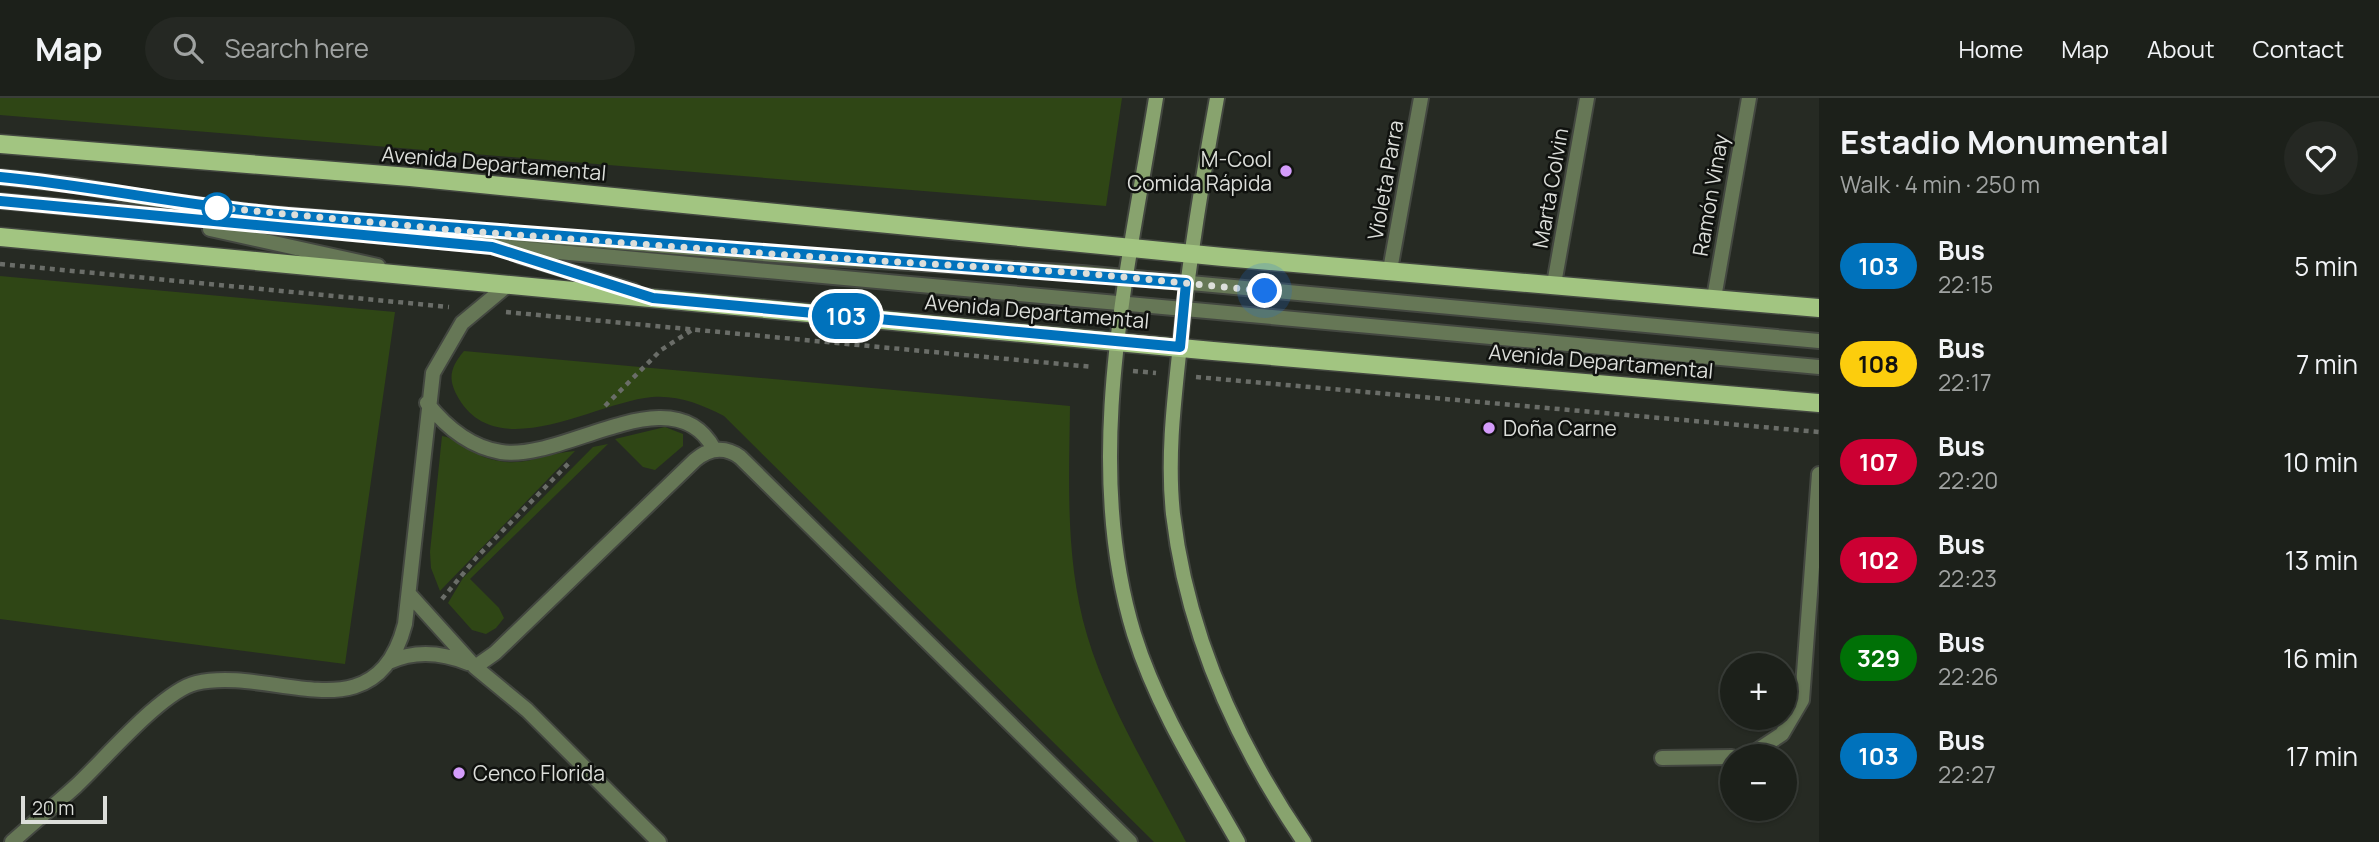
<!DOCTYPE html>
<meta charset="utf-8">
<style>
:root{--surface:#1c201a;--page:#252823;--text:#f1f3f6;--muted:#a0a3a2;--line:#3a3e39}
body{margin:0;font-family:Manrope,sans-serif;background:var(--page);color:var(--text);height:100vh;display:flex;flex-direction:column;font-size:26px;white-space:nowrap}
*{box-sizing:border-box;margin:0}
p{font-size:23px;color:var(--muted)}
.icon{flex:none;width:38px;height:38px;fill:none;stroke:currentColor;stroke-width:2;stroke-linecap:round;stroke-linejoin:round}
.map{position:relative;flex:1;overflow:hidden}
.panel{display:flex;flex-direction:column;background:var(--surface);width:560px}
.panel>*{flex:none}
.badge{padding:0 14px;border-radius:23px;font-size:24px;line-height:46px}
.fabs{position:absolute;left:1720px;top:555px;display:grid;gap:14px}
.fabs a{display:grid;place-items:center;width:77px;height:77px;border-radius:50%;background:var(--surface);box-shadow:0 2px 5px #0004,0 0 0 2px var(--line);font-size:35px}
.scale{position:absolute;left:21px;bottom:18px;width:86px;box-sizing:border-box;padding-left:7px;border:4px solid #dcdeda;border-top:0;font-size:19px;line-height:24px;white-space:nowrap;color:#dcdeda;-webkit-text-stroke:5px #10120f;paint-order:stroke}
.you{position:absolute;width:35px;height:35px;margin:-18px;border:5px solid #fff;border-radius:50%;background:#1a73e8;box-shadow:0 0 0 10px #1a73e833}
.map>.badge{position:absolute;translate:-50% -50%;box-shadow:0 0 0 4px #fff}
.round{display:grid;place-items:center;flex:none;width:74px;height:74px;border-radius:37px;background:var(--page)}
.summary{display:flex;align-items:center;justify-content:space-between;height:119px;padding:0 21px}
h1{font-size:33px;font-weight:700;line-height:52px}
ul{padding:0;list-style:none}
li{display:flex;align-items:center;gap:21px;height:98px;padding:0 21px}
li div{flex:1}
li b{display:block;font-size:26px}
li em{font-style:normal}
li .badge{min-width:77px;font-weight:700;text-align:center}
header{display:flex;align-items:center;gap:42px;box-sizing:border-box;height:98px;padding:0 35px;background:var(--surface);border-bottom:2px solid var(--line)}
header strong{font-size:33px}
nav{display:flex;gap:38px;margin-inline-start:auto;font-size:24px}
.search{width:490px;height:63px;background:var(--page);display:flex;align-items:center;gap:18px;box-sizing:border-box;padding:0 24px;border-radius:38px;color:var(--muted);font-size:26px}
main{display:flex;flex:1;min-height:0}
.map>svg:first-child{display:block}
.green{fill:#2f4615}
.lines{fill:none;stroke-linecap:round;stroke-linejoin:round}
.lane-casing{stroke:#434740;stroke-width:18}
.street-casing{stroke:#434740;stroke-width:18}
.secondary-casing{stroke:#434740;stroke-width:18}
.primary-casing{stroke:#434740;stroke-width:21}
.path{stroke:#6a6d68;stroke-width:4.5;stroke-dasharray:5 5;stroke-linecap:butt}
.lane{stroke:#667756;stroke-width:14}
.street{stroke:#667756;stroke-width:14}
.secondary{stroke:#88a36e;stroke-width:14}
.primary{stroke:#a2c581;stroke-width:18}
.line-casing{stroke:#fff;stroke-width:16}
.line{stroke:#0072bc;stroke-width:10}
.walk{stroke:#dcdeda;stroke-width:7;stroke-dasharray:0 12.6}
.poi-dot{fill:#d49cfb;stroke:#10120f;stroke-width:2.5}
.stop-dot{fill:#fff;stroke:#0072bc;stroke-width:3.5}
.labels{text-anchor:middle;dominant-baseline:central;stroke-width:5;stroke-linejoin:round;paint-order:stroke}
.poi-label{font-size:21px;fill:#dcdeda;stroke:#10120f;text-anchor:start}
.street-label{font-size:21px;fill:#dcdeda;stroke:#10120f}
</style>
<header>
<strong>Map</strong>
<div class="search"><svg class="icon" aria-label="search" viewBox="0 0 24 24"><circle cx="10" cy="10" r="6"/><path d="M15 15l6 6"/></svg>Search here</div>
<nav><a>Home</a><a>Map</a><a>About</a><a>Contact</a></nav>
</header>
<main>
<div class="map">
<svg width="1819" height="744" viewBox="0 0 1819 744">
<rect width="100%" height="100%" fill="#262a23"/>
<!-- green -->
<path class="green" d="M0,0H1122L1106,108L0,17Z
M0,178L395,214L345,566L0,521Z
M464,253L1070,308C1069,383 1065,463 1087,537C1109,611 1151,676 1186,744H1154L724,318C701,306 678,297 652,299C596,304 499,367 459,301C447,281 450,270 464,253Z
M665,329L683,336V348L655,372L643,369L615,341Z
M442,338C454,339 474,357 490,361C525,371 543,355 575,353L440,493L431,470L430,454Z
M608,346L470,481L499,510L504,520L496,530L486,536L472,532L448,505L463,480L593,349Z"/>
<g class="lines">
<!-- lane casing -->
<g class="lane-casing">
<path id="lane" d="M0,79L74,87L144,100L262,115L775,157L1082,175L1819,243
M0,103L1819,269
M210,131L378,168
M520,158L634,193
M427,305C446,329 470,349 501,354C564,364 673,275 714,351
M410,497L475,569L527,612L659,744
M389,564C415,552 441,554 468,565
M475,569L495,555L695,362C709,350 725,348 740,359L1130,744
M1749,658L1782,636L1802,602L1819,376
M1662,660L1732,659
M12,744C33,725 55,707 76,688C104,662 162,593 196,585C273,567 375,641 405,526L433,275L462,225L509,186"/>
</g>
<!-- street casing -->
<g class="street-casing">
<path id="street" d="M1390,172L1421,0
M1554,186L1587,0
M1714,200L1749,0"/>
</g>
<!-- secondary casing -->
<g class="secondary-casing">
<path id="secondary" d="M1156,0C1128,174 1081,362 1134,536C1157,610 1200,677 1238,744
M1217,0C1202,82 1189,164 1180,247C1174,303 1167,360 1173,416C1187,535 1237,646 1304,744"/>
</g>
<!-- primary casing -->
<g class="primary-casing">
<path id="primary" d="M0,46L410,79L1223,159L1819,210
M0,139L1213,253L1819,305"/>
</g>
<!-- path -->
<path class="path" d="M0,166L449,209
M506,214L1093,269
M1133,273L1156,275
M1196,279L1819,334
M605,308L661,252L692,232
M442,501L477,459L569,365"/>
<!-- lane -->
<use href="#lane" class="lane"/>
<!-- street -->
<use href="#street" class="street"/>
<!-- secondary -->
<use href="#secondary" class="secondary"/>
<!-- primary -->
<use href="#primary" class="primary"/>
</g>
<g class="lines">
<!-- line casing -->
<g class="line-casing">
<path id="line" d="M0,79C96,88 191,109 288,117L1186,185L1180,249L653,200L492,149L0,103"/>
</g>
<!-- line -->
<use href="#line" class="line"/>
<!-- walk -->
<path class="walk" d="M217,110L212,109L465,133L800,158L1082,175L1265,193"/>
</g>
<!-- markers -->
<g class="poi-dot">
<circle cx="1286" cy="73" r="7"/>
<circle cx="1489" cy="330" r="7"/>
<circle cx="459" cy="675" r="7"/>
</g>
<circle class="stop-dot" cx="217" cy="110" r="14"/>
<g class="labels">
<!-- poi labels -->
<g class="poi-label">
<text x="1272" y="61" text-anchor="end">M-Cool<tspan x="1272" dy="24">Comida Rápida</tspan></text>
<text x="1503" y="330">Doña Carne</text>
<text x="473" y="675">Cenco Florida</text>
</g>
<!-- street labels -->
<g class="street-label">
<text transform="translate(494 65) rotate(5)">Avenida Departamental</text>
<text transform="translate(1385 82) rotate(-80)">Violeta Parra</text>
<text transform="translate(1550 90) rotate(-80)">Marta Colvin</text>
<text transform="translate(1710 97) rotate(-80)">Ramón Vinay</text>
<text transform="translate(1037 213) rotate(5)">Avenida Departamental</text>
<text transform="translate(1601 263) rotate(5)">Avenida Departamental</text>
</g>
</g>
</svg>
<div class="fabs">
<a>+</a>
<a>−</a>
</div>
<div class="scale">20 m</div>
<div class="you" style="left:1265px;top:193px"></div>
<b class="badge" style="left:846px;top:218px;background:#0072bc;color:#fff">103</b>
</div>
<section class="panel">
<div class="summary"><div><h1>Estadio Monumental</h1><p>Walk · 4 min · 250 m</p></div><a class="round"><svg class="icon" aria-label="heart" viewBox="0 0 24 24"><path d="M12 20l-8-8c-3-5 5-10 8-4 3-6 11-1 8 4z"/></svg></a></div>
<ul>
<li><span class="badge" style="background:#0072bc;color:#fff">103</span><div><b>Bus</b><p>22:15</p></div><em>5 min</em></li>
<li><span class="badge" style="background:#fccd0d;color:#111">108</span><div><b>Bus</b><p>22:17</p></div><em>7 min</em></li>
<li><span class="badge" style="background:#c03;color:#fff">107</span><div><b>Bus</b><p>22:20</p></div><em>10 min</em></li>
<li><span class="badge" style="background:#c03;color:#fff">102</span><div><b>Bus</b><p>22:23</p></div><em>13 min</em></li>
<li><span class="badge" style="background:#007106;color:#fff">329</span><div><b>Bus</b><p>22:26</p></div><em>16 min</em></li>
<li><span class="badge" style="background:#0072bc;color:#fff">103</span><div><b>Bus</b><p>22:27</p></div><em>17 min</em></li>
</ul>
</section>
</main>
